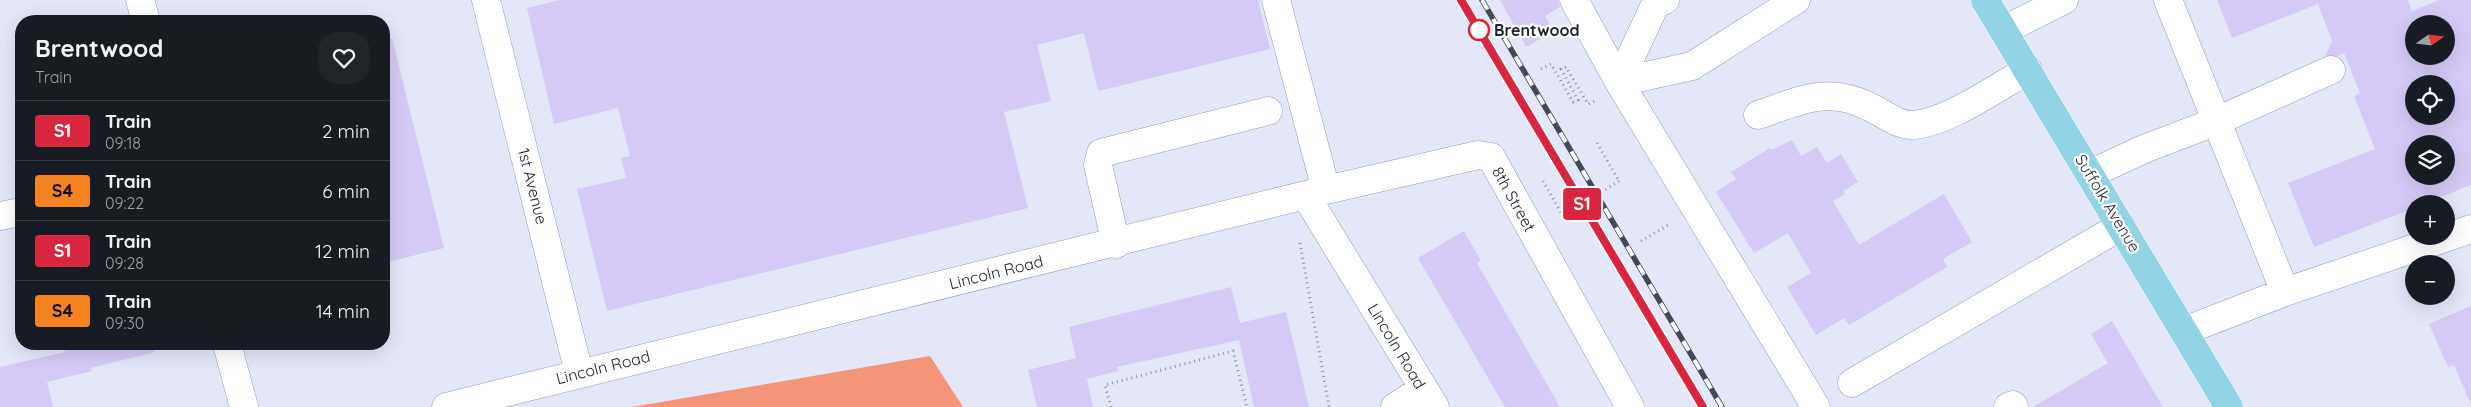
<!DOCTYPE html>
<meta charset="utf-8">
<style>
:root{--surface:#171b24;--page:#20242c;--text:#f1f3f6;--muted:#9ea1a6;--line:#363941}
body{margin:0;font-family:Quicksand,sans-serif;background:var(--page);color:var(--text);height:100vh;display:flex;flex-direction:column;font-size:19px;white-space:nowrap}
*{box-sizing:border-box;margin:0}
p{font-size:16px;color:var(--muted)}
.icon{flex:none;width:28px;height:28px;fill:none;stroke:currentColor;stroke-width:2;stroke-linecap:round;stroke-linejoin:round}
.map{position:relative;flex:1;overflow:hidden}
.drawer{position:absolute;left:15px;top:15px;width:375px;height:335px;display:flex;flex-direction:column;background:var(--surface);border-radius:20px;box-shadow:0 5px 20px #0002}
.drawer>*{flex:none}
.badge{padding:0 10px;border-radius:4px;font-size:18px;line-height:32px}
.needle{width:32px;rotate:76deg}
.controls{position:absolute;left:2405px;top:15px;display:grid;gap:10px}
.controls a{display:grid;place-items:center;width:50px;height:50px;border-radius:50%;background:var(--surface);box-shadow:0 5px 20px #0002;font-size:25px}
.map>.badge{position:absolute;translate:-50% -50%;box-shadow:0 0 0 2px #fff}
.round{display:grid;place-items:center;flex:none;width:52px;height:52px;border-radius:20px;background:var(--page)}
.summary{display:flex;align-items:center;justify-content:space-between;height:85px;padding:0 20px}
h1{font-size:24px;font-weight:800;line-height:38px}
ul{padding:0;list-style:none}
li{display:flex;align-items:center;gap:15px;height:60px;padding:0 20px;border-top:1px solid var(--line)}
li div{flex:1}
li b{display:block;font-size:19px}
li em{font-style:normal}
li .badge{min-width:55px;font-weight:700;text-align:center}
.map>svg:first-child{display:block}
.forest{fill:#f49479}
.building{fill:#d5caf5;fill-rule:evenodd}
.lines{fill:none;stroke-linecap:round;stroke-linejoin:round}
.minor-casing{stroke:#9299c0;stroke-width:29}
.major-casing{stroke:#fff;stroke-width:29}
.path{stroke:#8c90a0;stroke-width:3;stroke-dasharray:1 4;stroke-linecap:butt}
.minor{stroke:#fff;stroke-width:28}
.major{stroke:#92d4e3;stroke-width:28}
.rail-casing{stroke:#454857;stroke-width:5.5}
.rail{stroke:#fff;stroke-width:4;stroke-dasharray:11;stroke-linecap:butt}
.path-bridge{stroke:#8c90a0;stroke-width:3;stroke-dasharray:1 4;stroke-linecap:butt}
.line-casing{stroke:#fff;stroke-width:11}
.line{stroke:#d7263d;stroke-width:8}
.stop-dot{fill:#fff;stroke:#d7263d;stroke-width:2.5}
.labels{text-anchor:middle;dominant-baseline:central;stroke-width:4.5;stroke-linejoin:round;paint-order:stroke}
.stop-label{font-size:16px;font-weight:bold;fill:#212433;stroke:#fff;text-anchor:start}
.street-label{font-size:16px;fill:#212433;stroke:#fff}
</style>
<div class="map">
<svg width="2471" height="407" viewBox="0 0 2471 407">
<rect width="100%" height="100%" fill="#e3e7f8"/>
<!-- forest -->
<path class="forest" d="M930,356L963,407H632Z"/>
<!-- building -->
<path class="building" d="M559,0H1258L1270,49L1098,91L1084,33L1037,45L1051,101L1004,112L1028,208L607,311L577,189L626,178L621,158L630,156L618,108L554,124L527,8Z
M1500,0H1558L1560,7L1545,16L1554,31L1526,47Z
M2217,0H2408L2412,11L2440,0H2471V185L2424,204H2414V208L2314,247L2288,183L2375,149L2354,96L2360,93L2344,53L2337,56H2325L2332,41L2318,4L2232,38ZM2414,24H2446V56H2414ZM2414,84H2446V116H2414ZM2414,144H2446V176H2414Z
M392,38L444,248L384,263V39Z
M1792,140L1801,156L1817,147L1827,163L1841,154L1858,182L1843,191L1845,194L1833,201L1859,245L1944,194L1972,242L1943,259L1947,267L1849,325L1844,318L1816,335L1787,287L1811,273L1788,233L1754,253L1716,192L1736,179L1731,172L1770,148L1771,150Z
M1464,231L1481,261L1477,263L1560,407H1505L1418,258Z
M1231,287L1240,323L1286,312L1309,407H1254L1239,340L1117,367L1118,371L1087,379L1093,407H1037L1028,370L1076,358L1069,327Z
M2471,306V405L2454,365L2448,367L2429,324Z
M2112,321L2163,407H2033L2108,363L2091,334Z
M63,344H154L155,352L91,368L92,371L47,382L53,407H0V367L65,352Z"/>
<g class="lines">
<!-- minor casing -->
<g class="minor-casing">
<path id="minor" d="M140,0L146,21
M486,0L579,373
M1276,0L1326,190
M1574,0L1619,82L1816,407
M2168,0L2285,292
M2004,30L2064,0
M1619,82L1692,66L1796,0
M1619,82L1655,5L1665,0
M1758,115C1799,101 1828,85 1870,107C1883,113 1897,125 1911,125C1946,124 1997,87 2028,70
M2090,174L2144,149L2217,121L2331,70
M1306,196L1435,407
M0,216L21,212
M1116,244L1098,165L1101,153L1268,111
M2184,331L2285,292L2471,229
M227,344L244,407
M1852,383L2121,226
M446,407L1326,190L1478,155L1491,157L1630,407
M1395,407L1423,389
M2008,407L2013,405L2014,407"/>
</g>
<!-- major casing -->
<g class="major-casing">
<path id="major" d="M1985,0L2229,407"/>
</g>
<!-- path -->
<path class="path" d="M1541,69L1551,64L1573,102L1578,100L1561,69L1566,67L1588,104L1595,101
M1597,143L1619,181
M1543,181L1563,216
M1641,241L1670,224
M1300,243L1329,407
M1111,407L1105,385L1233,351L1247,407"/>
<!-- minor -->
<use href="#minor" class="minor"/>
<!-- major -->
<use href="#major" class="major"/>
<!-- rail casing -->
<g class="rail-casing">
<path id="rail" d="M1461,0L1703,407
M1482,0L1722,407"/>
</g>
<!-- rail -->
<use href="#rail" class="rail"/>
<!-- path-bridge -->
<path class="path-bridge" d="M1563,216L1619,181"/>
</g>
<g class="lines">
<!-- line casing -->
<g class="line-casing">
<path id="line" d="M1461,0L1703,407"/>
</g>
<!-- line -->
<use href="#line" class="line"/>
</g>
<!-- markers -->
<circle class="stop-dot" cx="1479" cy="30" r="10"/>
<g class="labels">
<!-- stop labels -->
<g class="stop-label">
<text x="1494" y="30">Brentwood</text>
</g>
<!-- street labels -->
<g class="street-label">
<text transform="translate(533 186) rotate(76)">1st Avenue</text>
<text transform="translate(1514 199) rotate(61)">8th Street</text>
<text transform="translate(2108 203) rotate(59)">Suffolk Avenue</text>
<text transform="translate(996 272) rotate(-14)">Lincoln Road</text>
<text transform="translate(1397 346) rotate(59)">Lincoln Road</text>
<text transform="translate(603 367) rotate(-14)">Lincoln Road</text>
</g>
</g>
</svg>
<div class="controls">
<a><svg class="needle" viewBox="-14 -14 28 28"><path d="M0-13l5 13h-10z" fill="#e53935"/><path d="M0 13l5-13h-10z" fill="#9ea1a6"/></svg></a>
<a><svg class="icon" aria-label="locate" viewBox="0 0 24 24"><circle cx="12" cy="12" r="6"/><path d="M12 2v4M12 18v4M2 12h4M18 12h4"/></svg></a>
<a><svg class="icon" aria-label="layers" viewBox="0 0 24 24"><path d="M12 4l9 5-9 5-9-5zM3 14l9 5 9-5"/></svg></a>
<a>+</a>
<a>−</a>
</div>
<b class="badge" style="left:1582px;top:204px;background:#d7263d;color:#fff">S1</b>
<section class="drawer">
<div class="summary"><div><h1>Brentwood</h1><p>Train</p></div><a class="round"><svg class="icon" aria-label="heart" viewBox="0 0 24 24"><path d="M12 20l-8-8c-3-5 5-10 8-4 3-6 11-1 8 4z"/></svg></a></div>
<ul>
<li><span class="badge" style="background:#d7263d;color:#fff">S1</span><div><b>Train</b><p>09:18</p></div><em>2 min</em></li>
<li><span class="badge" style="background:#f58220;color:#111">S4</span><div><b>Train</b><p>09:22</p></div><em>6 min</em></li>
<li><span class="badge" style="background:#d7263d;color:#fff">S1</span><div><b>Train</b><p>09:28</p></div><em>12 min</em></li>
<li><span class="badge" style="background:#f58220;color:#111">S4</span><div><b>Train</b><p>09:30</p></div><em>14 min</em></li>
</ul>
</section>
</div>
